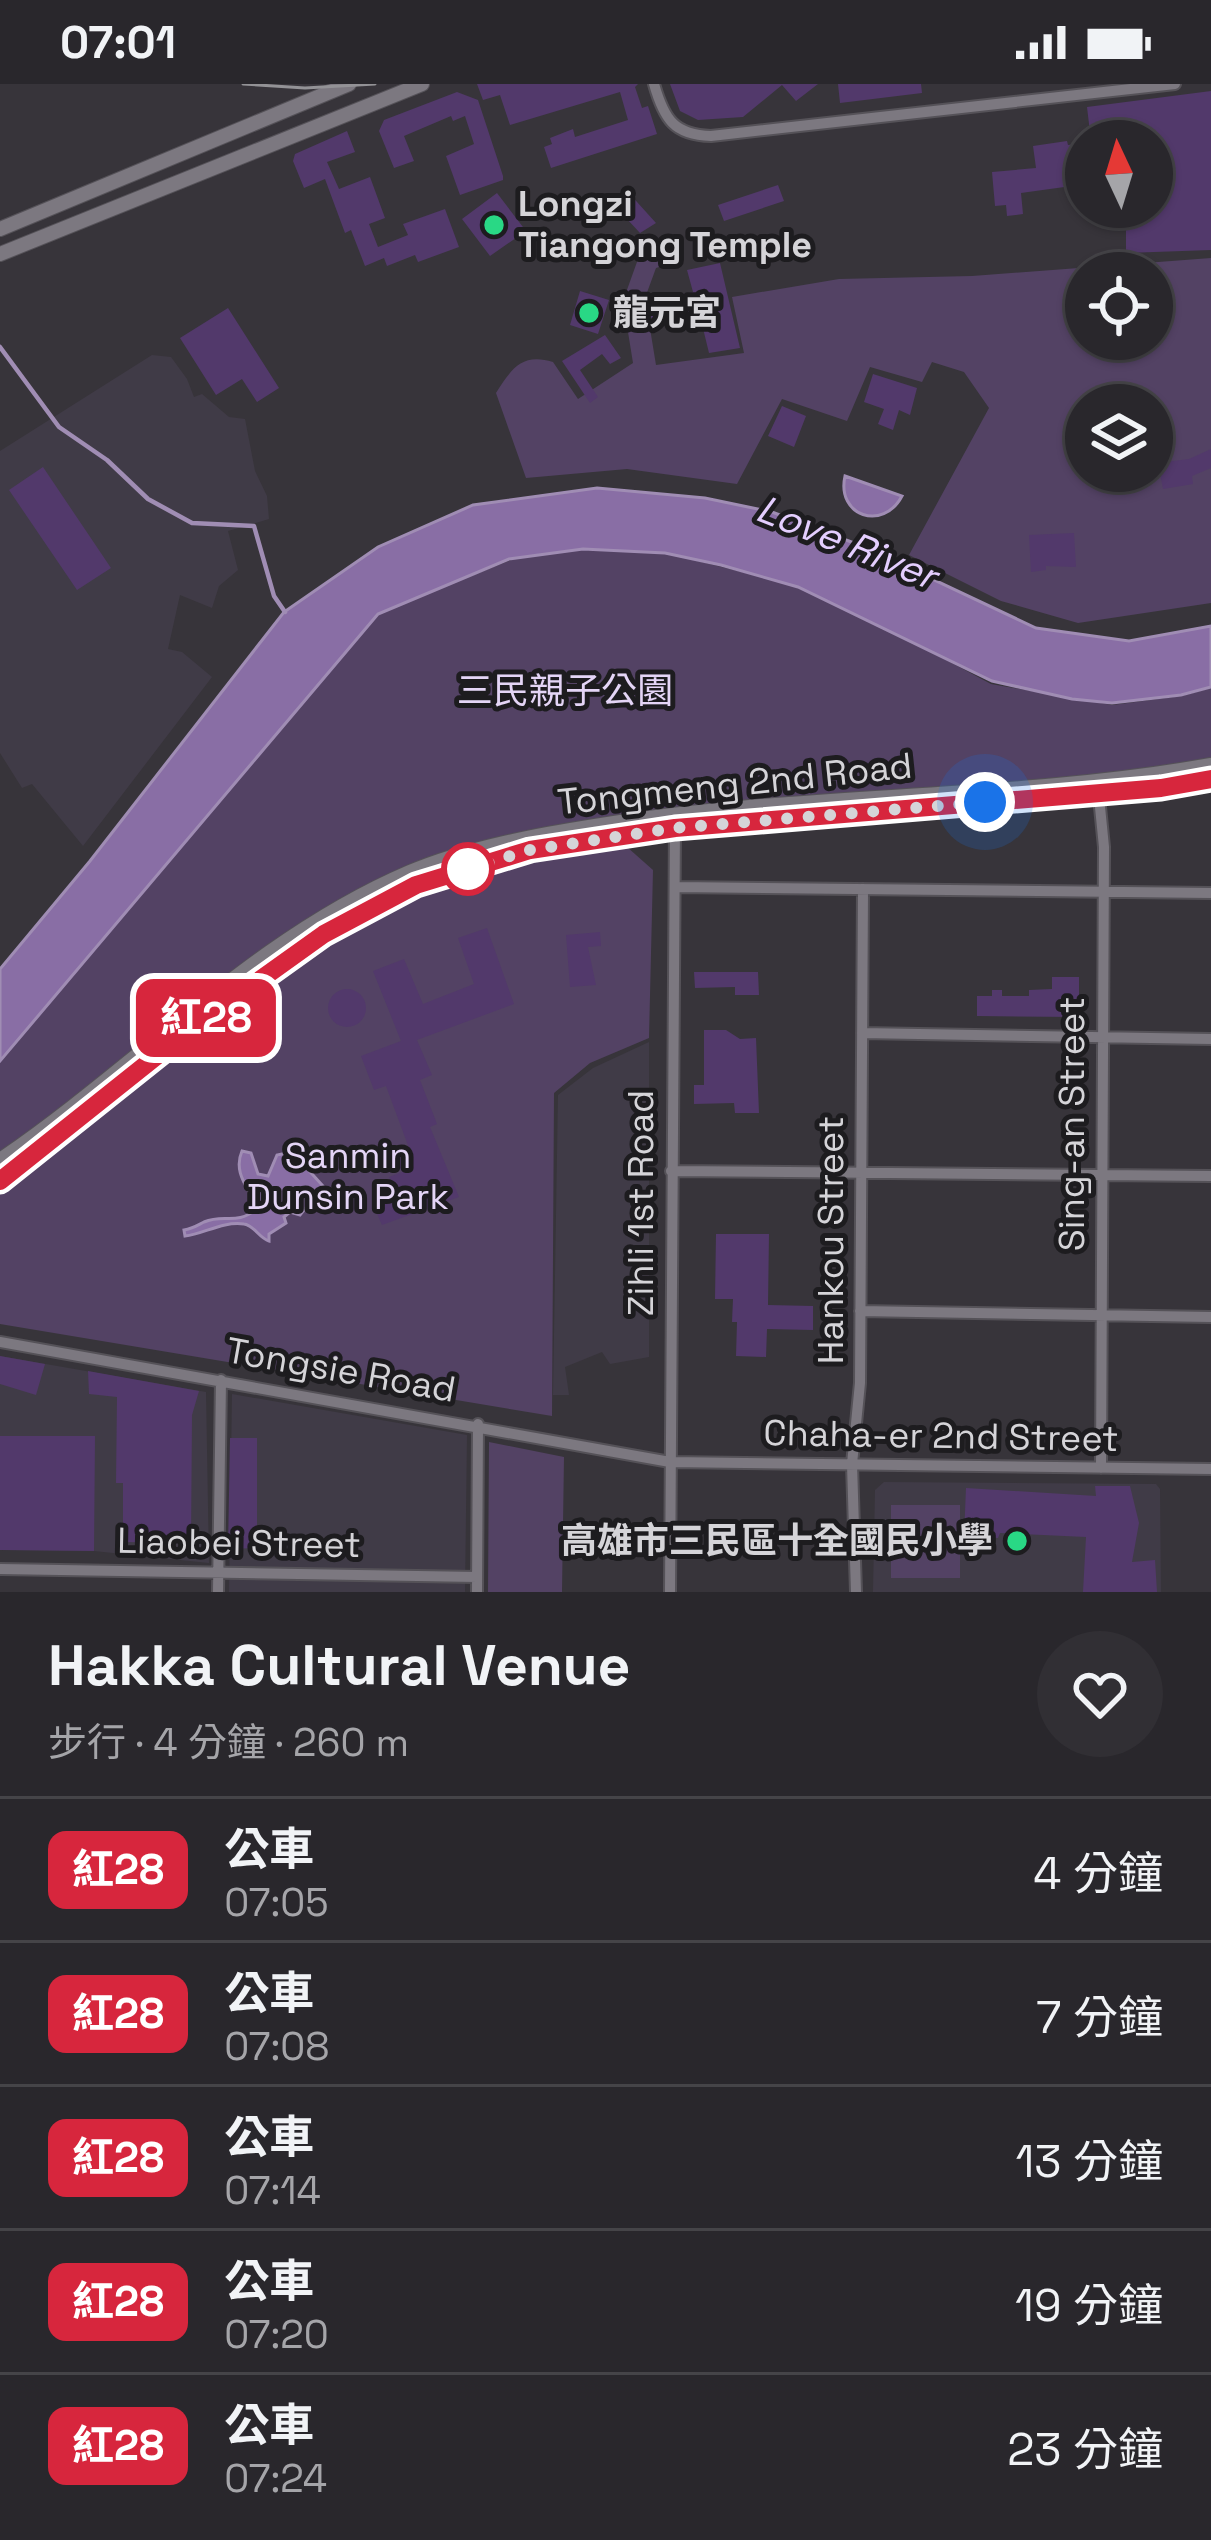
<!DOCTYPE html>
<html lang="zh-TW">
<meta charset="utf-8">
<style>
:root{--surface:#29272c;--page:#312f34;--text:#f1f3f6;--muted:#a5a5a9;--line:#454448}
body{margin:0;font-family:"Space Grotesk","Noto Sans TC",sans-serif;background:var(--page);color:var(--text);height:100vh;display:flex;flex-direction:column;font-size:45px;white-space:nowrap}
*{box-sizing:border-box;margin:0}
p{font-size:39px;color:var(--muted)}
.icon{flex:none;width:66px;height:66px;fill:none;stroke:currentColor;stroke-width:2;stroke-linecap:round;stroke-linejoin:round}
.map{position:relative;height:1508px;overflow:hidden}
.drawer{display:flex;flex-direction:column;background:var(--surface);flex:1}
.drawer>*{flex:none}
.badge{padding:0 24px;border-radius:18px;font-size:42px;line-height:78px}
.needle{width:78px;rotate:356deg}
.buttons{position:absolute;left:1065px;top:36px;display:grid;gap:24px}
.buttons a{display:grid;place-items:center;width:108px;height:108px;border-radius:50%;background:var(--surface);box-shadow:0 3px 9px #0004,0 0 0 3px var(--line);font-size:60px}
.you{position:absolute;width:60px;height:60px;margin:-30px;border:9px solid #fff;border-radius:50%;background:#1a73e8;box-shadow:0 0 0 18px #1a73e833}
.map>.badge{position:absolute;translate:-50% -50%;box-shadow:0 0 0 6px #fff}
.round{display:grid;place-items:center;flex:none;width:126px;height:126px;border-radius:63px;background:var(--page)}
.head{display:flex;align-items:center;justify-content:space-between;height:204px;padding:0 48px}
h1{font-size:57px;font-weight:800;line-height:90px}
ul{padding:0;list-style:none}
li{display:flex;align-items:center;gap:36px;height:144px;padding:0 48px;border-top:3px solid var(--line)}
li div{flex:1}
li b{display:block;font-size:45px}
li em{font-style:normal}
li .badge{min-width:132px;font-weight:700;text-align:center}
.status{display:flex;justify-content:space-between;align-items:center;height:84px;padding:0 60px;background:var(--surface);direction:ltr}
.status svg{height:33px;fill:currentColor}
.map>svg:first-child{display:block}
.built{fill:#403b47}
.green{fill:#534264;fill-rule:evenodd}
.water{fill:#896ea5;stroke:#a08db4;stroke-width:3}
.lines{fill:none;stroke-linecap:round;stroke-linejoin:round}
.stream{stroke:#a08db4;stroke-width:4.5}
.building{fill:#52396b}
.minor-casing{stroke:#555258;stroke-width:14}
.tertiary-casing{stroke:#555258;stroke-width:16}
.minor{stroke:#7c7880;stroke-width:10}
.tertiary{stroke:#7c7880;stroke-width:14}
.tram{stroke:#939296;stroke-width:3}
.line-casing{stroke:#fff;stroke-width:27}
.line{stroke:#d7263d;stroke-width:18}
.walk{stroke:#d5d4d8;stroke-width:12;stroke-dasharray:0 21.6}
.poi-dot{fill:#29d885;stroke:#1d1c1f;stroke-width:4.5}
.stop-dot{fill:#fff;stroke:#d7263d;stroke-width:6}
.labels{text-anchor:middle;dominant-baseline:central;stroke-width:10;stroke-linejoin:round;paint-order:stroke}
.poi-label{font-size:36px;font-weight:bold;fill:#d5d4d8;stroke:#1d1c1f;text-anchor:start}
.park-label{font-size:36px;fill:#e4d5f6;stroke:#1d1c1f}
.street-label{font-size:36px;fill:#d5d4d8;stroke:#1d1c1f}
.water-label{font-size:39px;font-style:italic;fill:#e4ceff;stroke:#1d1c1f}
</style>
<div class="status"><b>07:01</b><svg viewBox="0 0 49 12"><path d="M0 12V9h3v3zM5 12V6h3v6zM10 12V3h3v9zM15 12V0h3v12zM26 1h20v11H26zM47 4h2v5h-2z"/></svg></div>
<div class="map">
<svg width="1211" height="1508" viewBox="0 0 1211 1508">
<rect width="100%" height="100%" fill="#37343a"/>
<!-- built -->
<path class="built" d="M152,271L171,273L187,295L194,313L202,310L229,333L245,335L255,387L267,412L269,435L228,447L238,486L219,502L212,524L180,511L168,565L182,568L212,593L83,762L32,700L22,704L0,669V367Z
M649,958V1273L610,1280L602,1268L565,1283L569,1311H553L558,1011L593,984Z
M0,1272L206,1308L209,1479L94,1467L0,1466Z
M232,1310L467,1351L465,1508H229Z
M884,1398L1156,1400L1160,1405L1161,1508H873L875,1406Z"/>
<!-- green -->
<path class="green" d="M642,164L674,172L675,178L656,184L645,214L656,281L744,269L732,213L839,195L972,192L1211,174V519L1078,539L1001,517L909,471L989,324L964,288L932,278L922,298L870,283L847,337L782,315L737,400L627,385L526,394L496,309C512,284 522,269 553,278L578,315L633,279L623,217ZM1086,189H1152V255H1086ZM1086,321H1152V387H1086Z
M583,465L665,469L798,502L872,536L991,600L1112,621L1182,612L1211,604V679L1097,696L690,728L508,758L410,788L257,881L0,1075V977L378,529L519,473Z
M627,763L653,786L649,954L590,979L554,1009L552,1332L0,1240V1105C39,1080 72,1048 108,1020C238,919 370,809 535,775C565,769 597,767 627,763Z
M489,1358L564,1373L562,1508H488Z
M891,1421H960V1494H891Z"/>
<!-- water -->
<path class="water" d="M845,392L902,412C883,448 836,432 845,392Z
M597,404L705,414L772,428L862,462L1036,544L1129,557L1211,542V603L1181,611L1112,619L1072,615L992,597L798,503L721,481L665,469L583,465L509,475L378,530L0,977V885L90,777L284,528L378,463L473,421Z
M242,1067L251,1069L258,1090L268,1092L277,1071L292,1068L323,1102L300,1131L290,1128L284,1133L286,1139L269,1150V1157C259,1154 254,1141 244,1140C222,1137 204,1150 185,1152L184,1146C192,1145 198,1141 204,1138C225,1129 235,1142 257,1125C251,1106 232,1090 242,1067Z"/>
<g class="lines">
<!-- stream -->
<path class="stream" d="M0,263L59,343L107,376L148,415L192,439L254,442L274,512L285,528"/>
</g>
<!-- building -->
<path class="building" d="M477,0H638L635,3L642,24L648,22L657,50L551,84L544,63L552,60L550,54L573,45L575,53L628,36L620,8L510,41L500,11L483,16Z
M670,0H818L796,17L782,1L743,33L698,36L680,27Z
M838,0H921L922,9L840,19Z
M1211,7V166L1126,169V129L1152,128V57H1091L1087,23Z
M457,8L478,16L503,92V96L460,111L446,72L474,60L465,32L453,37L451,32L404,52L414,77L394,84L379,47L384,36Z
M347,47L355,68L327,78L339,105L370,93L385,134L369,140L378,163L408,151L403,140L445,125L459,163L418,178L415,171L387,182L384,174L365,182L351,146L345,149L325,95L304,104L293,77L295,70Z
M1067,57L1068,61L1086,59V100L1021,109L1023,130L1007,132L1006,121L995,122L992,88L1036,84L1033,62Z
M778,101L784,117L724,137L718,121Z
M628,108L656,139L640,149L613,120Z
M497,109L526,147L490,172L462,135Z
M720,179L740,264L709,269L700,232L653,242L648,217L693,208L687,186Z
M580,207L609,216L598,250L570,241Z
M228,224L279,304L257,318L242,295L216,311L180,254Z
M605,251L621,274L610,280L602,270L580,286L598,313L590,319L562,277Z
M873,290L917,304L910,331L899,326L893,346L878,340L884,325L864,318Z
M782,322L806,332L794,363L768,352Z
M1211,365V384L1192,392L1193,400L1163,405L1158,379L1189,375Z
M43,383L111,484L77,506L9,406Z
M1074,449L1076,483L1046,482V486L1031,488L1029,451Z
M487,844L514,920L417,956L432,991L420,996L437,1040L430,1043L459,1113L382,1141L372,1118L396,1108L389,1093L402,1088L394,1069L409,1064L386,1002L374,1006L361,972L401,957L373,887L404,875L423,920L474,900L458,854Z
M600,848L601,862L588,863L596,901L570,903L566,851Z
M694,888H758L759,911H735V903L695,904Z
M1052,893H1079V933L977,932V912H992V906H1002V912H1029V906L1052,905Z
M328 924a19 19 0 1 1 38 0a19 19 0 1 1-38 0Z
M704,946H726L740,955L756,954L759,1029H735L734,1019L694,1020V1001H704Z
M716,1150H769L768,1221L813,1222V1246L767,1245L766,1273L736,1272L737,1238H732L733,1215H715Z
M0,1272L45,1280L36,1311L0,1300Z
M88,1287L199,1307L192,1331L191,1459L123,1458V1399H116L117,1313L89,1310Z
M0,1352H95L94,1467L0,1466Z
M230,1354H257V1464L228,1465Z
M1095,1402H1130L1139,1439L1132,1478L1155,1476L1157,1508H1083L1086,1453L1000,1449L998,1454L964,1453L966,1404L1096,1412Z"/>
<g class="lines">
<!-- minor casing -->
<g class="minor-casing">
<path id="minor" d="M654,0C664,35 674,51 711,52L1175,0
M1098,703L1104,763L1101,1384
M675,803L1211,809
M862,949L1211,955
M671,1087L1211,1092
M860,1227L1211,1233
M0,1258L670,1378L1211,1385
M0,1485L477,1493
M218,1508L221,1296
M477,1508L478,1340
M670,1508L675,739
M856,1508L852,1380L860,1299L863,805"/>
</g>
<!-- tertiary casing -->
<g class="tertiary-casing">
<path id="tertiary" d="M0,145L349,0
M0,170L422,0
M0,1076C137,983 255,854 410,788C467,764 533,752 595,742C798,708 1008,717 1211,681
M0,1097L183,951L324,851L416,801L530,767L643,748L1119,708L1211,695"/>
</g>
<!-- minor -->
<use href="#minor" class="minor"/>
<!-- tertiary -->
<use href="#tertiary" class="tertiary"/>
<!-- tram -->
<path class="tram" d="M243,0L305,4L375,0"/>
</g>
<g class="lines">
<!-- line casing -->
<g class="line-casing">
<path id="line" d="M0,1097L183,951L324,850L416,801L530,766L675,744L1161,704L1211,695"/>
</g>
<!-- line -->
<use href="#line" class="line"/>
<!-- walk -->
<path class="walk" d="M468,785L530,766L675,744L985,718"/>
</g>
<!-- markers -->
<g class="poi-dot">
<circle cx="494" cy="141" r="12"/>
<circle cx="589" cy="229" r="12"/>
<circle cx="1017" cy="1457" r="12"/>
</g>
<circle class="stop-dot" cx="468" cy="785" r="24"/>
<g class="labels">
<!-- poi labels -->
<g class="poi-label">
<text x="518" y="120">Longzi<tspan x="518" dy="41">Tiangong Temple</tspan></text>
<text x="613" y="229">龍元宮</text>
<text x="993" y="1457" text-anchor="end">高雄市三民區十全國民小學</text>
</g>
<!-- park labels -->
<g class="park-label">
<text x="565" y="607">三民親子公園</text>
<text x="348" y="1072">Sanmin<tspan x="348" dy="41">Dunsin Park</tspan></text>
</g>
<!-- street labels -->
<g class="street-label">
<text transform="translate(735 700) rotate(-6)">Tongmeng 2nd Road</text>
<text transform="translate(1072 1040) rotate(-90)">Sing-an Street</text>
<text transform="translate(641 1119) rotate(-90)">Zihli 1st Road</text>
<text transform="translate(831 1156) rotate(-90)">Hankou Street</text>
<text transform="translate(341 1286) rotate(10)">Tongsie Road</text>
<text transform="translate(941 1352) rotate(1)">Chaha-er 2nd Street</text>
<text transform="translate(239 1459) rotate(1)">Liaobei Street</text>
</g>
<!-- water labels -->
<g class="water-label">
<text transform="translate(847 458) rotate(22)">Love River</text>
</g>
</g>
</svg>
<div class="buttons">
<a><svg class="needle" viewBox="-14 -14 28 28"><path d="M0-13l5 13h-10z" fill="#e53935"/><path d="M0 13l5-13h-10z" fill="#a5a5a9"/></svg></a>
<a><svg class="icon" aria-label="locate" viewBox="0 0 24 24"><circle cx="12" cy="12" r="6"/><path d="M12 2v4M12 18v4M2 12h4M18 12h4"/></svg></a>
<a><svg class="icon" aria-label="layers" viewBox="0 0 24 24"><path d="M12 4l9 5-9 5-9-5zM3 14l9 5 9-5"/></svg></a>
</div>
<div class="you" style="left:985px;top:718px"></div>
<b class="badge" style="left:206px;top:934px;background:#d7263d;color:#fff">紅28</b>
</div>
<section class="drawer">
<div class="head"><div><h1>Hakka Cultural Venue</h1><p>步行 · 4 分鐘 · 260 m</p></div><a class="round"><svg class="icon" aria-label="heart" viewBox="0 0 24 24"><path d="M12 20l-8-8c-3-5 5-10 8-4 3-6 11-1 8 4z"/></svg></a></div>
<ul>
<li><span class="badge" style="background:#d7263d;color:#fff">紅28</span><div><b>公車</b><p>07:05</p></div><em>4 分鐘</em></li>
<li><span class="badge" style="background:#d7263d;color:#fff">紅28</span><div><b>公車</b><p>07:08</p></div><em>7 分鐘</em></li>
<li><span class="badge" style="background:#d7263d;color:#fff">紅28</span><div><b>公車</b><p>07:14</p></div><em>13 分鐘</em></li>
<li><span class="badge" style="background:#d7263d;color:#fff">紅28</span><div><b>公車</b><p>07:20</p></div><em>19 分鐘</em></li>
<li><span class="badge" style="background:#d7263d;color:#fff">紅28</span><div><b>公車</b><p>07:24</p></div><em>23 分鐘</em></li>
</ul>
</section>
